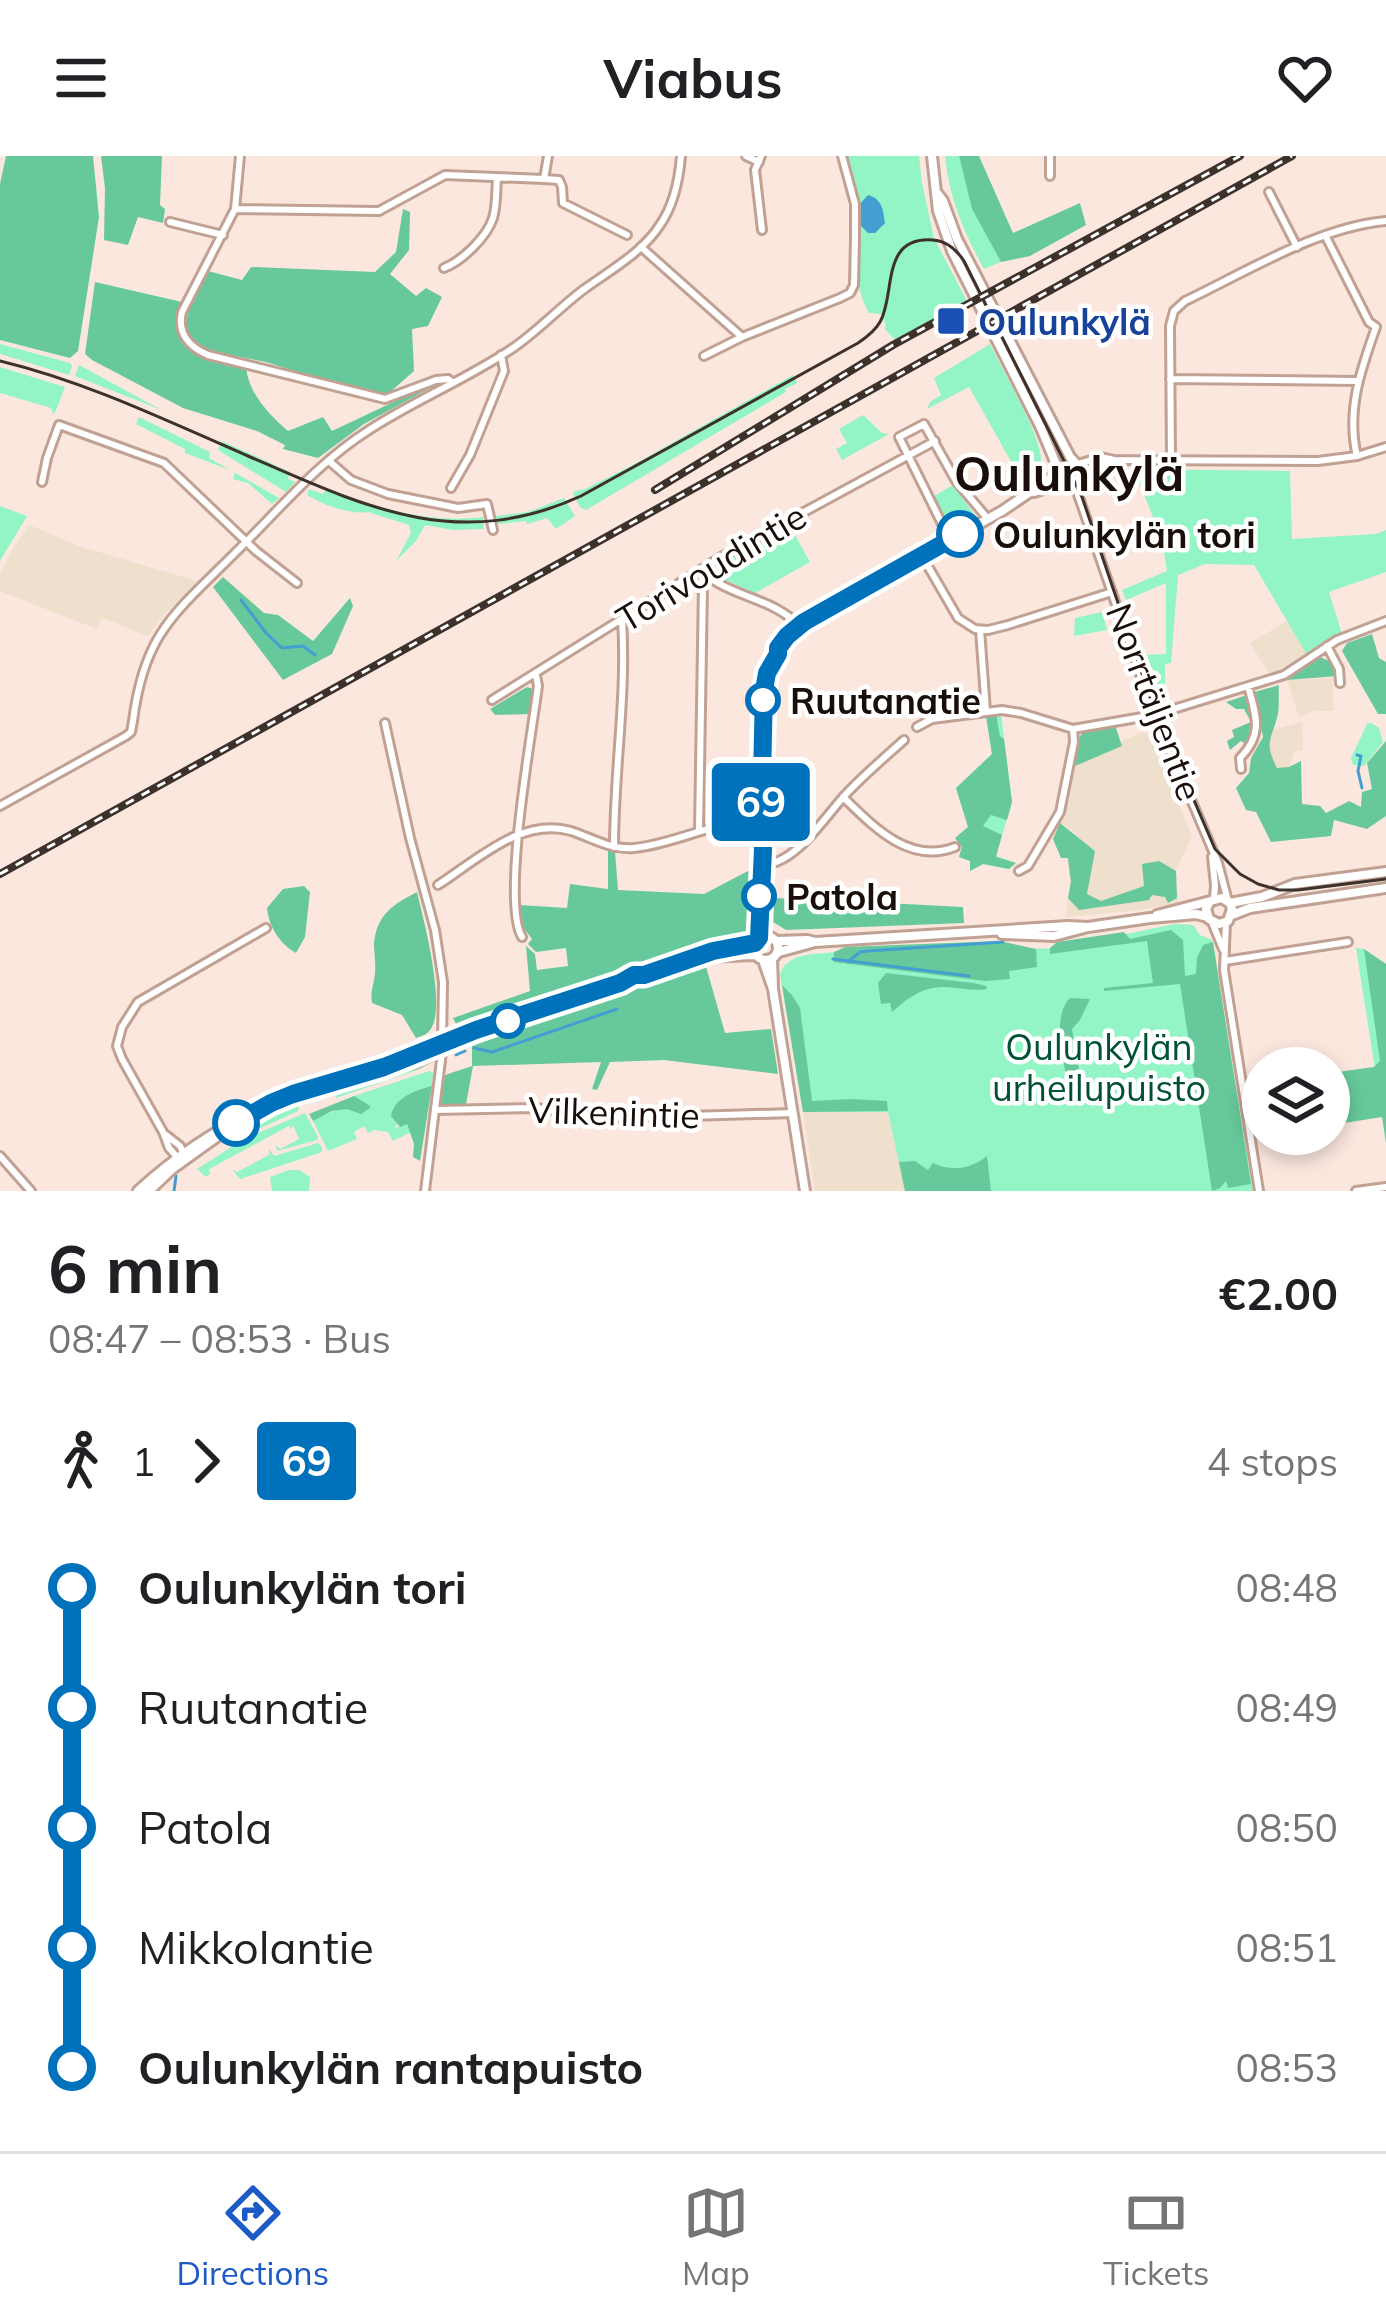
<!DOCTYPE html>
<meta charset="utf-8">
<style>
:root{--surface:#fff;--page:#f2f2f2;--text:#202124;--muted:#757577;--line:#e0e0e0;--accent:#1c5ac6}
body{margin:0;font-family:Mulish,sans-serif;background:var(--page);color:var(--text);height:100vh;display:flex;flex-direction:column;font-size:45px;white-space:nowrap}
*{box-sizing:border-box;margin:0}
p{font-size:39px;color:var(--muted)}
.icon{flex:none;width:66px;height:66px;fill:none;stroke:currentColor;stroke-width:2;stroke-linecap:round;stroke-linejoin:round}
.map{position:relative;height:1035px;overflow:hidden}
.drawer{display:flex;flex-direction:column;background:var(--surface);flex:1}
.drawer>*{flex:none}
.badge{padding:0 24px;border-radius:9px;font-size:42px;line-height:78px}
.controls{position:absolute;left:1242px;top:891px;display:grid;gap:24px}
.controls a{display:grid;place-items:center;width:108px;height:108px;border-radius:50%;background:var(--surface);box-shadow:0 6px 18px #0003;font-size:60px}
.map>.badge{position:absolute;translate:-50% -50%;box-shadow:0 0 0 6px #fff}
.legs{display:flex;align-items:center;gap:18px;height:132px;padding:0 48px;font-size:39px}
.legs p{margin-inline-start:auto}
.summary{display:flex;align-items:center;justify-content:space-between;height:204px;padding:0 48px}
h1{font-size:66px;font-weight:700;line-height:90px}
ul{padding:0 48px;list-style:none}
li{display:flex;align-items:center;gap:42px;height:120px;font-size:45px}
li i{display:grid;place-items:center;width:18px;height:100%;margin:0 15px;background:currentColor}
li i::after{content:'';width:30px;height:30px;margin:-15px;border:9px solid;border-radius:50%;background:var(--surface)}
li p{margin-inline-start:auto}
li:first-child i{background:linear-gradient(#0000 50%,currentColor 0)}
li:last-child i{background:linear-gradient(currentColor 50%,#0000 0)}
header{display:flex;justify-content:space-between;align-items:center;height:156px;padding:0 48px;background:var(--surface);font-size:54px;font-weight:700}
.dock{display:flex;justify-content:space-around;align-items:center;height:168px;border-top:3px solid var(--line);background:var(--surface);font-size:33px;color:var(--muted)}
.dock a{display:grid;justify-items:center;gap:6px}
.dock .selected{color:var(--accent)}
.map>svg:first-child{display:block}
.education{fill:#efdfcd}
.green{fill:#93f4c5}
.forest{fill:#67c99b}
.water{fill:#439ed2}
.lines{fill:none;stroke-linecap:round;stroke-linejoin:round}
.stream{stroke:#439ed2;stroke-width:3}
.minor-casing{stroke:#c1a193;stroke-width:12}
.tertiary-casing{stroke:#c1a193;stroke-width:12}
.secondary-casing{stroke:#c1a193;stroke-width:14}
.minor{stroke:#fff;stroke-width:6}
.tertiary{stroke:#fff;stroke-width:6}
.secondary{stroke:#fff;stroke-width:8}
.tram{stroke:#3d312b;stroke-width:3}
.rail-casing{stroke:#3d312b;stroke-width:8}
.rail{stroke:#fff;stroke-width:3;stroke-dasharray:9;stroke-linecap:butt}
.line-1-casing{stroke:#fff;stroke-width:27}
.line-1{stroke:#0072bc;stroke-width:18}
.transit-dot{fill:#1a4fb4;stroke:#fff;stroke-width:4.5}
.stop-1-dot{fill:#fff;stroke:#0072bc;stroke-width:6}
.labels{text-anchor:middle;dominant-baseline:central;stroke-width:9;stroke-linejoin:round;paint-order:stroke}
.transit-label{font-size:36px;font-weight:bold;fill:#164399;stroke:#fff;text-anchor:start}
.stop-label{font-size:36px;font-weight:bold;fill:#190e09;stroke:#fff;text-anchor:start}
.street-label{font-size:36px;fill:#190e09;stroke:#fff}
.park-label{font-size:36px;fill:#005235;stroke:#fff}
.district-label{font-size:48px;font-weight:bold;fill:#190e09;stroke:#fff}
</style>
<header><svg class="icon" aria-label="menu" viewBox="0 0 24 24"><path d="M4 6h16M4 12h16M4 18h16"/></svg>Viabus<svg class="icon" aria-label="heart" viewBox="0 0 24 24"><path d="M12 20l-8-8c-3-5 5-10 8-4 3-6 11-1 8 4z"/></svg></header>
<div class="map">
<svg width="1386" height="1035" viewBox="0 0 1386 1035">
<rect width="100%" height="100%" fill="#fbe7de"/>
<!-- education -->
<path class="education" d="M29,369L82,391L197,425L164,459L148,480L102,462L97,473L0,435V419L10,397Z
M1287,465L1307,499L1281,517L1271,520L1250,487Z
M1332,522L1334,555H1314L1299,561L1287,524Z
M1302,566L1303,594L1295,595L1289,611L1277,612L1268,594L1270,578L1273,574Z
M1142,576L1149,579L1192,679L1176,715L1178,747L1141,754L1066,761L1070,725L1067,701L1076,677L1060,667L1065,656L1073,612L1076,606Z
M888,955L905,1035H815L803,956Z"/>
<!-- green -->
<path class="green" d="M845,0H919L922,27L934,82L967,145L895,184L885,173L886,169L881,158L869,157C852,126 860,108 860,74C859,48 852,25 845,0Z
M945,0H959L972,53L1001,106L984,113C964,76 949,43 945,0Z
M0,188L70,207L72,210L69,219L0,198Z
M990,188C1002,213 1043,282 1041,306C1040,317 1033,324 1025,330L969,231L927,253L930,246L941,239L934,222Z
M79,209L158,252L159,253L75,220Z
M0,211L65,231L54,259L51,252L0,237Z
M793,219L797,227L785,233L786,236L586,354L580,351L573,338L575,335L585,333L631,310Z
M863,259L882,277L889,278L842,304L836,293L847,287L839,273Z
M139,261L210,296L209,302L279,342L272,348L248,327L233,323L235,316L185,297V293L136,268Z
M222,285L290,316L288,323L295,326L286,336L221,296L218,293Z
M1134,313L1290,315L1292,383L1376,378L1386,374V416L1329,436L1342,478L1307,499L1254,409L1205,408L1178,419L1171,507L1165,508V552L1161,550L1144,499L1166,498V427L1126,444L1122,434L1167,415L1162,384Z
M953,329L974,358L949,372L934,340Z
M327,332C375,352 429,368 483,361L484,373L453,374L425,369L416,385L396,405L411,377L409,369L368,356C351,359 323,349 307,339L309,333L323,338Z
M564,342L575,360L556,373L547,362L527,368L526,365L497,368L496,360L528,356Z
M0,350L27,360L0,405Z
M790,370L810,406L755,437L714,419L715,412Z
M1102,456L1107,474L1074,480L1075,462Z
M1001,558L1012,646L996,700L1016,707L1009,713L983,708L970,715V705L959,701L962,691L955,682L968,671L956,632L992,598L986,560Z
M1371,567L1379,572L1383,586L1364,610L1353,609L1351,602L1367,568Z
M1175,768L1193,769L1200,779L1212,784L1253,1035H905L888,956H803L780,818C788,796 813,799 834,796L835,799L1058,792Z
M1356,792L1364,793L1386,808L1382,958Z
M423,906V912L336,942L333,930Z
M429,915L433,917L432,930C415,934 394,942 391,960L398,968L393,973L407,967L411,976L393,985L388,976L374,974L368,977L364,970L354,976L357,983L328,995L313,965C328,954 344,955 358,944L354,940Z
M302,939L298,955L230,986L228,985L244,974L243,970L256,959Z
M305,957L318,981L317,984L277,995L276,989L280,993L299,983L293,969L291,973L289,970L209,1013L210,1018L206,1021L197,1013L244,983Z
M318,987L322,991V996L240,1023L232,1013L237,1016L269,999V993L274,1000Z
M289,1014H299L310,1021L309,1035H272L270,1021Z"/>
<!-- forest -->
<path class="forest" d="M6,0H93L99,61L78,195L70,202L0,184V28Z
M101,0H162L160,49L165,53L163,67L138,61L128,89L104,84L105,32Z
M959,0H979L1013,77L1080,47L1086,69L1030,100L1001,106L972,53Z
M403,53L410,56L409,94L390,118L416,140L426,132L442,141L428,170L412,173L414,215L388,238L351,233L266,206L208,195C168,174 194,145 208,115L242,124L251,111L375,116L396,96Z
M95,126L182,146C159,195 209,201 246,209C247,235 268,258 288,275L323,261L332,275L423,232L428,233L364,268L318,302L283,293L285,289L257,275L183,252L92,204L85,198Z
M223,421L264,457L278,459L313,485L350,442L353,450L332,498L283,524L213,431Z
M1372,478L1379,502L1386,506V558H1378L1342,495L1347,487Z
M1320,501L1329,505L1338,520L1287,524Z
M1279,529C1278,539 1280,552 1277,562C1271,584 1264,587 1277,612L1289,611L1301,605L1302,648L1320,650L1326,657L1349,645L1361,651L1362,636L1372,633L1367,607L1386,585V660L1367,673L1334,664L1331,680L1271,686L1256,656L1246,654L1236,632L1249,617L1251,602L1263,581L1255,536Z
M527,531L533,533L530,558L495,559L490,553Z
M1247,539C1251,555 1259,575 1247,589L1241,585L1230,594L1227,585L1234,581L1232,574L1251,566L1244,553H1236L1226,546Z
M996,558L1000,580L1004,583L1012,646L1007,664L991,659L983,670L1002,679L996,701L1016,707L1009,713L983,708L970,715V705L959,701L962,691L955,682L968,671L956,632L992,598L986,560Z
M1115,569L1122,590L1075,610C1079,571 1077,576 1115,569Z
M1060,667L1095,695L1087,738L1101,745L1144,730L1142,708L1159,705L1176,715L1177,742L1168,747L1165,741L1152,739L1149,744L1079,754L1068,742L1071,726L1068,702H1061L1053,683Z
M608,694L615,695L618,734L704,738L750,714V775L691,789L582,831L457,870L453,862L530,835L526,790L535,798L537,814L568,810L566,792L536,796L528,788L532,783L518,765L519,749L567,752L570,728L608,733Z
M304,730L310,736L305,781L296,797C280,788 269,771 267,752L283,733Z
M417,736C424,765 445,845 432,871C427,879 424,879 416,882L402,859L372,847C370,835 374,829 375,817C376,807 374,797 374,787C377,758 394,748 417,736Z
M769,742L807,743L813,758L833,755L825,749L828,744L963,751L964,767L786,774L773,766Z
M1171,774L1183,784L1185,820L1196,818L1197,802L1203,789L1213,786L1251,1028L1228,1032L1226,1025L1220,1032L1212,1035L1180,828L1104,835V832L1153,827L1147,785L1050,798V792L1057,786L1124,776L1130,783Z
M1000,785L1036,793L1037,811L1009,815L1010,823L985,825L834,806V796L845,791Z
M1364,793L1386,808V987L1382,961L1338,968L1330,917L1374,911L1380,905Z
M705,807L725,877L771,873L778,918L664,904L610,906L597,934L592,933L601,906L473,910L466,948L442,949L441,947L445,919L472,910V890L511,876L529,862L627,831L632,832L637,828L679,812Z
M886,817L973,827L986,830L987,833C975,835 967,833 956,832C927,828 913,838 892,856L890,847L881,848L878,827Z
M782,829L792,839L800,852L812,945L851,943L887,945L888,955L803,956Z
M1070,842L1090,843L1080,864L1072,873L1083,935L1069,934C1065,908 1050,863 1070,842Z
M432,930L420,1005L413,1001L414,988L407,968L400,971L391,960C394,942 415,934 432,930Z
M354,940L370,950V952L361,958L347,953L332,955L313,965L309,958Z
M987,1000L991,1035H905L899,1006L915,1005L928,1014L933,1007C952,1016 971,1013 987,1000Z"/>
<!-- water -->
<path class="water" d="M868,39C882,43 883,53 885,67L875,77H868L860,69V48Z"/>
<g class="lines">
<!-- stream -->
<path class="stream" d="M241,444L266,477L282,492L303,490L315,499
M1357,599L1361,600L1358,615L1362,632
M833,803L969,820
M848,806L860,796L868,795L1003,786
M474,892L492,896L617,853
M456,899L465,895
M305,943L330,935
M174,1035L176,1020"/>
<!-- minor casing -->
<g class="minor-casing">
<path id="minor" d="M240,0L235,53L182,156C177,177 189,191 208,199L385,243L436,224L448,223L452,226
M746,0L759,6
M761,0L755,14L762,74
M1050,0V20
M544,23L548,0
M1269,36L1297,91
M235,53L379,55L445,19L544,23L559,24L562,31L563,47L627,79
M170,66L223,79
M1325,79L1369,166L1376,171
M641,91L742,181L840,142L850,137L854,129L855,82V48L842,0
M444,112C462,105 487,81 493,62C497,49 496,34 497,21
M704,200L742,181
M1170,223L1358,225
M1357,300C1346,255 1361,213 1376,171
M1171,304L1170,170L1174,155L1185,145C1246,116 1318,71 1386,65
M329,305L351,324L388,338L458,352L487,348L493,374
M42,326L47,302L59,269L164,307L256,395L297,427
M451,332L470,299L504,215L501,199
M950,384L899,281L924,268L956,325L988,363
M922,400L958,462L975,473L988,474L1008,469L1112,436
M703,416C730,441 774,442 799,470
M980,474L986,555
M1327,490L1339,513L1340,527
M492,544L721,401L935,285
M385,567L410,682L435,774L443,826L442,888
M917,571L932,563L1002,554L1021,557L1073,573L1154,559L1284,519L1337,484L1386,465
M1241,613L1240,602C1264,578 1256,560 1248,530
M843,641C873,670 909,709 955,691
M0,650L126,580L131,576L133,565
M699,674L703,429L700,414
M614,691C614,615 627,540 622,463
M761,709C796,709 825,660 847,637C865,618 885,601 904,584
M1019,715L1028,710L1060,656L1074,586L1073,573
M438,729C477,704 521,661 571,675C592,682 611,694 634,692C677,688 716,663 761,666
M522,781C501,746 532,577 538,530L536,519
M1225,805L1348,786
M435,954L534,952L621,962L793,957
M166,979L180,990L185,1000
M0,1000L31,1035
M178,1002L169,992L163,976L122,903L117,890L122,871L138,846L266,772
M1356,1035L1386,1031"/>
</g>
<!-- tertiary casing -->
<g class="tertiary-casing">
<path id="tertiary" d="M1078,308L1101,301L1114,304L1318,305L1357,300L1386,291
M1081,316L1111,305
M1074,327L1150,547L1218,707L1228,745
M133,565C144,477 175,457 234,398C278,355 317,307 369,274C415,244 467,223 513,192C538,175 559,152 583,134C609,115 642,97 660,69C674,49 679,24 681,0
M1212,701L1215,729L1214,743
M1212,766L1223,793
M1226,766L1224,814L1259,1035
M425,1035L442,896"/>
</g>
<!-- secondary casing -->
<g class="secondary-casing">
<path id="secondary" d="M932,0L938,55L952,95L1041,272L1063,325
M937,37L943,45L957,83L1070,301L1081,313L1080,321L1074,327L1064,326L1034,336
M806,465L1002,355L1058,317
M759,673L757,702L761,709
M1230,747L1262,741L1295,728L1386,716
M1157,759L1222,742L1230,747L1232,753L1228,765L1219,768L1209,763L1206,753L1209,747
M1232,759L1250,752L1386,732
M1002,778L1054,780L1088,771L1150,762L1196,758L1208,761
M754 792a12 12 0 1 1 24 0a12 12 0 1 1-24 0Z
M759,782C760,763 759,744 760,725C760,713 764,700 763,688C762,630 754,566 767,510C772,488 796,476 808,459L827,452
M776,785L807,784L815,786L1068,770L1088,771
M779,796L815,786
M703,801L755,799
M772,803L773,831
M763,804L773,833L805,1035
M620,827L634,819H644L713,795L755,787
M385,911L414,907L483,876
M138,1035C188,989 247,954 312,932C336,924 361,921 384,911C460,878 540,852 620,827L627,828L644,819
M149,1035L172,1013L218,980"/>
</g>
<!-- minor -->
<use href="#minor" class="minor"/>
<!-- tertiary -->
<use href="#tertiary" class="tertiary"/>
<!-- secondary -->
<use href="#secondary" class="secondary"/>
<!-- tram -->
<path class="tram" d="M0,205C87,226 167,265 248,300C363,350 457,397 581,340L858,187C867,181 875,175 880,166C896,138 880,80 933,84C947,85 956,93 964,105L1082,341L1152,547L1215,693L1240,718L1258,728L1279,734H1298L1386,723"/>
<!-- rail casing -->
<g class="rail-casing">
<path id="rail" d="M655,334L893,189L1240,0
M0,718L1292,0"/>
</g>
<!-- rail -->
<use href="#rail" class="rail"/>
</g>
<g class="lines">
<!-- line-1 casing -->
<g class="line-1-casing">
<path id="line-1" d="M236,967L271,947L293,938L384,911L476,874L620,827L634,819H644L713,795L755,787L759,782L763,693L761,666L764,534L767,517L778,498V492L787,480L804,466L960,378"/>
</g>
<!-- line-1 -->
<use href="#line-1" class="line-1"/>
</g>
<!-- markers -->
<rect class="transit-dot" x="936" y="150" width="30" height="30" rx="6"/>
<g class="stop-1-dot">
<circle cx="960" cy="378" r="21"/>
<circle cx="763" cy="544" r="15"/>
<circle cx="759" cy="740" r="15"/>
<circle cx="508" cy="865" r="15"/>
<circle cx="236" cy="967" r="21"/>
</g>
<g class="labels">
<!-- transit labels -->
<g class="transit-label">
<text x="978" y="165">Oulunkylä</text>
</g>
<!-- stop labels -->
<g class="stop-label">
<text x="993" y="378">Oulunkylän tori</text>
<text x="790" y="544">Ruutanatie</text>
<text x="786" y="740">Patola</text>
</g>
<!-- street labels -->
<g class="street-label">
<text transform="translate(711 411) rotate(-31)">Torivoudintie</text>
<text transform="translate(1155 546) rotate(69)">Norrtäljentie</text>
<text transform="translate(614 956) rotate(2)">Vilkenintie</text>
</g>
<!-- park labels -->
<g class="park-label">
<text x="1099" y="890">Oulunkylän<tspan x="1099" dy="41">urheilupuisto</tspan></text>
</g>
<!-- district labels -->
<g class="district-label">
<text x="1069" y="317">Oulunkylä</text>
</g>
</g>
</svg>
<div class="controls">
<a><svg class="icon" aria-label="layers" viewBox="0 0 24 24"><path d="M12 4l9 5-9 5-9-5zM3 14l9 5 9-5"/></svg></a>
</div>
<b class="badge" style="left:761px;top:646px;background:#0072bc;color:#fff">69</b>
</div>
<section class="drawer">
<div class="summary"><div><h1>6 min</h1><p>08:47 – 08:53 · Bus</p></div><b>€2.00</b></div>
<div class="legs"><svg class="icon" aria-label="walk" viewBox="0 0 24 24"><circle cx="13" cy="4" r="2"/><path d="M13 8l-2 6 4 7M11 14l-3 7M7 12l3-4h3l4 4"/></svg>1<svg class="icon" aria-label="forward" viewBox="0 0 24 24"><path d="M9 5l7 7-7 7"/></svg><b class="badge" style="background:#0072bc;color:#fff">69</b><p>4 stops</p></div>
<ul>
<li><i style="color:#0072bc"></i><b>Oulunkylän tori</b><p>08:48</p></li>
<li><i style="color:#0072bc"></i><span>Ruutanatie</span><p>08:49</p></li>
<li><i style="color:#0072bc"></i><span>Patola</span><p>08:50</p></li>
<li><i style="color:#0072bc"></i><span>Mikkolantie</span><p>08:51</p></li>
<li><i style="color:#0072bc"></i><b>Oulunkylän rantapuisto</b><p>08:53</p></li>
</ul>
</section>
<nav class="dock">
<a class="selected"><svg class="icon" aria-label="directions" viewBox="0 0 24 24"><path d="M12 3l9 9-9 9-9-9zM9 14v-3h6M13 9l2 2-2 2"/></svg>Directions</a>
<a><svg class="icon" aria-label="map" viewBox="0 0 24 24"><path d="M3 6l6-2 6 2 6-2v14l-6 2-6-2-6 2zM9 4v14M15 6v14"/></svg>Map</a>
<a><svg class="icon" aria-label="tickets" viewBox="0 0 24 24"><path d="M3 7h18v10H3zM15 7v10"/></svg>Tickets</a>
</nav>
